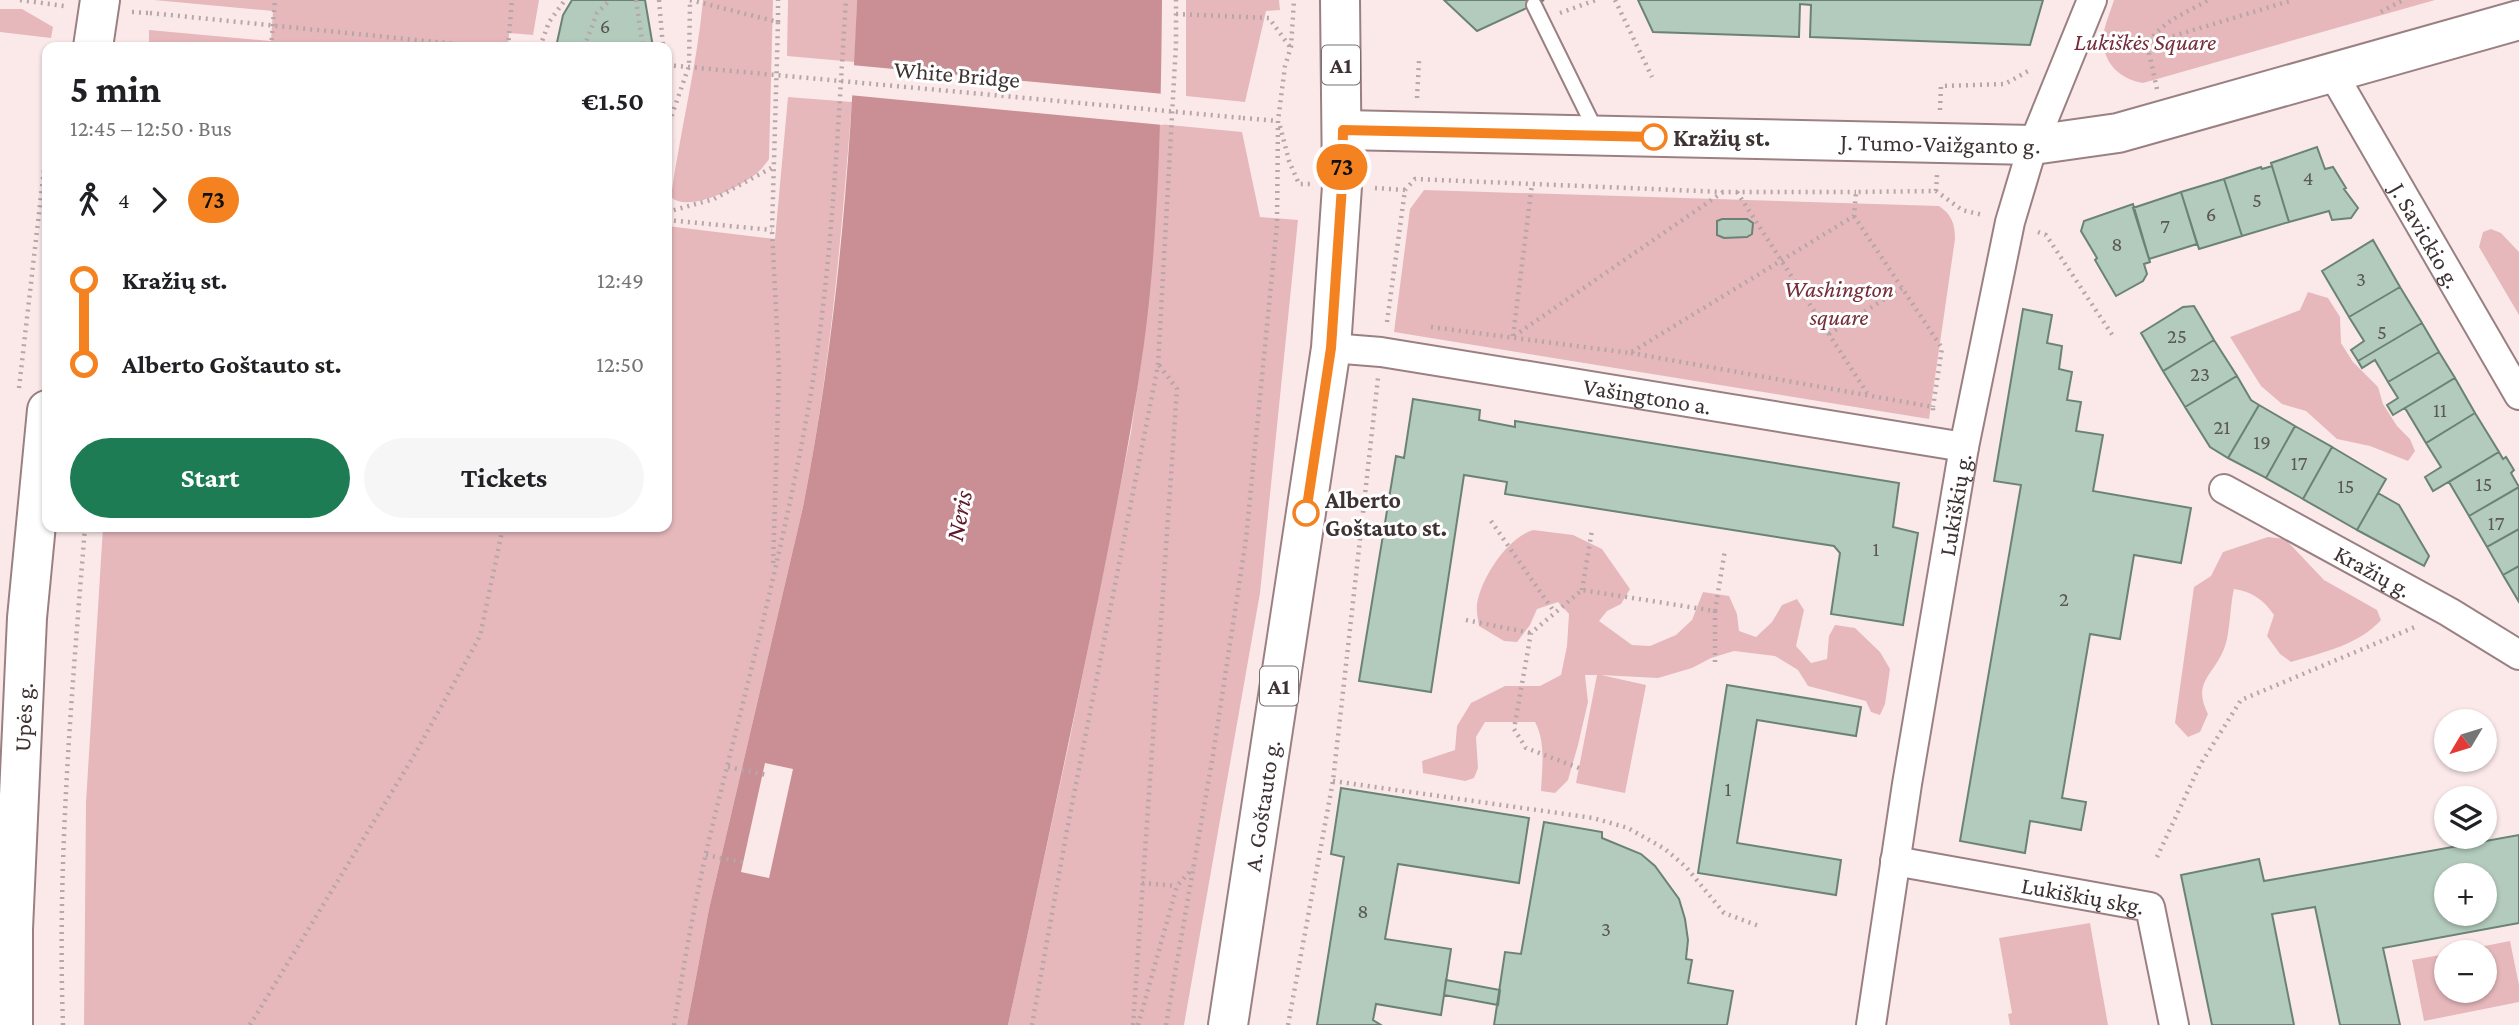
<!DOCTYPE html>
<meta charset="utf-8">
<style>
:root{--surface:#fff;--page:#f6f6f6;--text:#202124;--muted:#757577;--accent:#1d7c53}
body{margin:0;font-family:"Crimson Pro",serif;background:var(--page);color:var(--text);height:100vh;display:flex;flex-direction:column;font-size:26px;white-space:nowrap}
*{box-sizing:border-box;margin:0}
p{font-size:23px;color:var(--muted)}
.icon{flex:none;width:38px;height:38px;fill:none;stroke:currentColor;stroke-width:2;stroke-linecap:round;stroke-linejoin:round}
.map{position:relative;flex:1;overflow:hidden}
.details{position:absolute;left:42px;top:42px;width:630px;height:490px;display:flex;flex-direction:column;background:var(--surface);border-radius:14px;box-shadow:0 2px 5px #0004}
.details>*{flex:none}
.badge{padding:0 14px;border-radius:23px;font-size:24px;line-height:46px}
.needle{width:46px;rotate:232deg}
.fabs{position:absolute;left:2434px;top:709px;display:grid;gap:14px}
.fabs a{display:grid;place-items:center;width:63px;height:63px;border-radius:50%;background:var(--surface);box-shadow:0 2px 5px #0004;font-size:35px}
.map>.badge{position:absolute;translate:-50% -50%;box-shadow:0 0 0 4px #fff}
.legs{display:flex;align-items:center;gap:10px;height:77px;padding:0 28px;font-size:23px}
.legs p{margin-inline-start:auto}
.headline{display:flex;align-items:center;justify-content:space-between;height:119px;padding:0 28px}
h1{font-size:38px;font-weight:700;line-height:52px}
.cta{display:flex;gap:14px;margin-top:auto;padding:14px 28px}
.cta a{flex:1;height:80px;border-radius:42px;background:var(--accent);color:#fff;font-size:28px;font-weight:700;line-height:80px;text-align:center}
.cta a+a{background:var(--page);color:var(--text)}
ul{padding:0 28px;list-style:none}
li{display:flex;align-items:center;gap:24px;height:84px;font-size:26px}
li i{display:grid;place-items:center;width:10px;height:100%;margin:0 9px;background:currentColor}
li i::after{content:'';width:18px;height:18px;margin:-9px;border:5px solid;border-radius:50%;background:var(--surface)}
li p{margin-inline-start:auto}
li:first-child i{background:linear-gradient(#0000 50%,currentColor 0)}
li:last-child i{background:linear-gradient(currentColor 50%,#0000 0)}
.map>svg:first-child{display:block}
.green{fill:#e6b8bc}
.water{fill:#c98f95}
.pier{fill:#fbe9ea}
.building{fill:#b2cbbc;stroke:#6b8375;stroke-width:2;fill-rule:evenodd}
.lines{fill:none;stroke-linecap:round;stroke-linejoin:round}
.lane-casing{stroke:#9b8083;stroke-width:18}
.street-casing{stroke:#9b8083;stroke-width:32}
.secondary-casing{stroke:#9b8083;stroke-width:42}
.primary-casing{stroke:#9b8083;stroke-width:42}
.path{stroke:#b6a6a7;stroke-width:4.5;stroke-dasharray:2 5;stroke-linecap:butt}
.lane{stroke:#fff;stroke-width:14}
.street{stroke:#fff;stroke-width:28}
.secondary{stroke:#fff;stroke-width:38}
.primary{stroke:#fff;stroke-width:38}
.path-bridge{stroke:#b6a6a7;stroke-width:4.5;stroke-dasharray:2 5;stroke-linecap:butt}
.line-1-casing{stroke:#fff;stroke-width:16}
.line-1{stroke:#f58220;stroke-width:10}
.stop-1-dot{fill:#fff;stroke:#f58220;stroke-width:3.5}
.labels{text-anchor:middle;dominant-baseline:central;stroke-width:6;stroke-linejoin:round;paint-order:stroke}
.number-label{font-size:21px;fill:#5b5855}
.shield{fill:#fff;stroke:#787070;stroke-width:2}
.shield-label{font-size:23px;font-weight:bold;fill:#3e3233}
.park-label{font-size:24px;font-style:italic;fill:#732c38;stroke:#fff}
.street-label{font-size:24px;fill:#3e3233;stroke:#fff}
.stop-label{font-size:24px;font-weight:bold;fill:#3e3233;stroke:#fff;text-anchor:start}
.water-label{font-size:26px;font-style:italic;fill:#5d1827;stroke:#fff}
</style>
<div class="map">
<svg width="2519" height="1025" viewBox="0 0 2519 1025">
<rect width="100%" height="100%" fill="#fbe9ea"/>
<!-- green -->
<path class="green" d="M154,0H539L533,35L509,33L508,47H149V30L271,41L273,11Z
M703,0H773L769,159C766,163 762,169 758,172C743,186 688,214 671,197C680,131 697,66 703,0Z
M788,0H857L855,62L787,56Z
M1186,0H1279L1280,10L1266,11L1245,102L1186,96Z
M2114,0H2435L2143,83C2122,80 2105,65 2103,43C2102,30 2110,13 2114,0Z
M0,9H22L53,27L51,38L0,32Z
M788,97L852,102C841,238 830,373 803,507L709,909L687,1025H84L86,802L103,527H667V226L775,239Z
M1159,124L1242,132L1260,217L1298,220L1260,593L1184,1025H1008L1069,743L1131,432L1144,341L1153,251Z
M1424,190L1939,206C1952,215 1955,224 1955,239L1929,419L1394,332L1410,209Z
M2491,229L2501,233L2519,252V315L2479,247L2483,232Z
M2308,292L2328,298L2340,317L2341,343L2353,362L2378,387L2383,404L2397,426L2410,439L2415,451L2408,461L2370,446L2337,439L2306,411L2282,404L2261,386L2230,337L2300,310Z
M1533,530L1573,535L1602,549L1630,589L1621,604L1607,611L1599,621L1632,645L1650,646L1676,635L1692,620L1703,592L1729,596L1737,614L1739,631L1756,637L1772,622L1782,605L1797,599L1804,610L1796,646L1811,663L1827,659L1829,636L1835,625L1855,628L1880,652L1890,669L1885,704L1880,715L1871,712L1866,701L1808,686L1798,670L1775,656L1734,651L1711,658L1692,668L1658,678L1601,675L1646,685L1625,793L1576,783L1597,675H1585L1588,702L1578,745L1568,780L1555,793L1541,791C1542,768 1546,742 1535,722H1485L1476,737L1478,768L1474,778L1465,781L1423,773L1422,761L1455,750L1457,726L1471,703L1505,686H1540L1561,675L1567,646L1569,614L1558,602L1537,609L1530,625L1517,642L1504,641L1479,626C1478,619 1476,611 1477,604C1481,578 1507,538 1533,530Z
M2268,537L2285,539L2324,580L2377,610L2381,620C2360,644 2322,653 2291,662L2280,654L2267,636L2274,615C2263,599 2252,592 2234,589C2230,605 2230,636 2224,649C2213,676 2192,682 2208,714L2200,732L2188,737L2175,723L2194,587L2211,576L2223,552Z
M2090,923L2108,1025H2010L2008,1014L2012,1013L1999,938Z
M2510,941L2519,985V1002L2424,1021L2412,960L2446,954V990H2485V952H2454Z"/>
<!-- water -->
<path class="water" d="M857,0H1162C1161,114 1159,231 1144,344C1132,430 1115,515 1098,600C1069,742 1039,883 1008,1025H687L709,909L803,507C836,340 850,170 857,0Z"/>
<!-- pier -->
<path class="pier" d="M851,65L1164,94L1163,125L849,95Z
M765,763L793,769L769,878L741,872Z"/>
<!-- building -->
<path class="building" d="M572,0H645L653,47H556L563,15Z
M1444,0H1544L1477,31Z
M1638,0H2043L2030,45L1810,37L1811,5L1800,4L1799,37L1653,32Z
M2317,147L2325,169L2333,167L2346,188L2344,189L2358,208L2351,218L2332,220L2329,211L2289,222L2271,163Z
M2272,166L2289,222L2242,236L2224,179L2261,167L2262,169Z
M2224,179L2242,236L2199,249L2181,192Z
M2181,192L2197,244L2149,259L2133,208Z
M2133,204L2150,262L2144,264L2147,274L2143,281L2116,296L2095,260L2097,258L2081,231L2084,221Z
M1722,219H1747L1753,223L1752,234L1747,237L1724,238L1717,235V221Z
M2373,240L2400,287L2349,317L2322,271Z
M2400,287L2422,323L2358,361L2351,350L2364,341L2349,317Z
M2194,306L2214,340L2163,371L2141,333L2183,307Z
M2023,309L2052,315L2047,343L2062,346L2059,369L2072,372L2067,400L2081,402L2076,431L2103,435L2093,491L2191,508L2181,563L2134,555L2120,639L2090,634L2062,798L2086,802L2081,830L2030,821L2025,853L1960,841L2021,485L1994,481Z
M2422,323L2439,352L2388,382L2375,360L2362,368L2358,361Z
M2214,340L2237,376L2185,407L2163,371Z
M2439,352L2455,378L2393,415L2387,405L2398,398L2388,382Z
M2237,376L2251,400L2259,405L2228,458L2210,447L2185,407Z
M2455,378L2475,413L2426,443L2405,408Z
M1413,399L1480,410L1479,420L1515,427V421L1899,483L1893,527L1918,533L1903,625L1831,614L1840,553L1834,546L1505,494L1507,482L1464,475L1431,692L1359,681L1396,456L1404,458Z
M2259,405L2295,426L2266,478L2228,458Z
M2475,413L2499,452L2433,491L2425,477L2441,467L2426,443Z
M2295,426L2332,447L2303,499L2266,478Z
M2332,447L2386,479L2357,530L2303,499Z
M2499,452L2503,459L2506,457L2514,470L2511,473L2519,487L2469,516L2449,482Z
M2519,487V529L2487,547L2469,516Z
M2378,493L2399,505L2429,556L2424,566L2357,530Z
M2519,529V566L2503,575L2487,547Z
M2519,566V602L2503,575Z
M1727,685L1861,707L1856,736L1757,720L1737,843L1841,860L1836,895L1698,873Z
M1341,788L1529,818L1519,883L1398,864L1385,939L1451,949L1441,1015L1376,1004L1373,1020L1381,1025H1317L1344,857L1331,854Z
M1544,822L1602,832V838L1641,854L1655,866L1679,899L1685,919L1688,940L1686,959L1692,960L1688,983L1733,991L1727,1025H1494L1505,952L1521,954Z
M2519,835V923L2383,948L2400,1025H2340L2315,907L2272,914L2294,1025H2212L2181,875L2259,859L2264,881ZM2446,875H2485V914H2446Z
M1446,980L1500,990L1498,1005L1444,995Z"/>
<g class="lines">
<!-- lane casing -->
<g class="lane-casing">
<path id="lane" d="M1534,5L1596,131"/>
</g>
<!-- street casing -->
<g class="street-casing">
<g id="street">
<path id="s1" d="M2333,74L2519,395"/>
<path id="s2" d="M1331,348L1381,352L1964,447"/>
<path id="s3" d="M2224,489L2449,612L2519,655"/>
<path id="s4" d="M1895,861L2150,907L2174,1025"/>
<path id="s5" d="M1871,1025L1907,784L1964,447L2010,222L2033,145L2092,0"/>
</g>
</g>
<!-- secondary casing -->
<g class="secondary-casing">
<g id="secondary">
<path d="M93,47L100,0"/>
<path id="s6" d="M13,1025V929L27,618L47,410"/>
</g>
</g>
<!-- primary casing -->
<g class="primary-casing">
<g id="primary">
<path id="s7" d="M1343,130L2033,145L2118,133L2519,20"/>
<path id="s8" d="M1228,1025L1331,348L1342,186L1340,0"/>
</g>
</g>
<!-- path -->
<path class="path" d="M20,0L64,6
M636,0L643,47
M659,0L663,47
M690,0L778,22L772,230L779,370L773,567
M1615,0L1652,77
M132,12L150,13
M2381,12L2403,0
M1560,13L1596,0
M1176,14L1269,18L1290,47
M778,22V0
M2104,43L2147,44L2293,0
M271,47L275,0
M508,47L512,0
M540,47L549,22L565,0
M584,47L597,13L610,0
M2157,89L2147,44C2165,19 2183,15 2208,0
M1417,98L1419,61
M1940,110L1941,86L2005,84L2030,70
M1243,118L1278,121
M1280,126L1289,161L1299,184H1310
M667,129L689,66L690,1
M1375,188L1405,190
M1936,191L1937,175
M1737,192L1867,393
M667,212L714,199L773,167
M1854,216L1942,348L1933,407
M667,220L772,230
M2038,232L2046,235L2113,336
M1387,322L1405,190L1415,179L1723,192H1856
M1431,327L1630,353L1854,216L1856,192L1936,191L1962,210L1983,215
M1829,334L1902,288
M1513,336L1532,184
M1514,336L1723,192
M1631,353L1933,407V414
M19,388L47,143
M1491,521L1555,613
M1582,590L1592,530
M1715,611V667
M1466,620L1531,633
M728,767L767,775
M1579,768L1526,748L1514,729L1531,633L1582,590L1715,611L1725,550
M1333,781L1593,818L1628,828L1665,849L1686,867L1724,913L1759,926
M706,855L746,863
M2157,857L2200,765L2241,700L2415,627
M1142,883L1177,886
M63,1025C57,860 72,691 85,527
M250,1025L415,754L480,636L503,527
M674,1025C685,957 697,889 713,823C747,686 783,549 808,410C832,275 837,137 846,0
M1032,1025L1067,830L1158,365L1176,44V0
M1133,1025L1177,389L1159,365
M1138,1025L1177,886L1193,868
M1166,1025L1213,755L1246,539L1277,224L1278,121L1285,66L1291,47L1294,0
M1288,1025L1333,781L1378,378"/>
<!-- lane -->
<use href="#lane" class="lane"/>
<!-- street -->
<use href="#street" class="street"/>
<!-- secondary -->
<use href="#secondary" class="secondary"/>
<!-- primary -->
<use href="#primary" class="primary"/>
<!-- path-bridge -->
<path class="path-bridge" d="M150,13L486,47
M667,65L1243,118"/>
</g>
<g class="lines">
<!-- line-1 casing -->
<g class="line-1-casing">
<path id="line-1" d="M1306,513L1331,348L1342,186L1343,130L1654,137"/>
</g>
<!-- line-1 -->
<use href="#line-1" class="line-1"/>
</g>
<!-- markers -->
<g class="stop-1-dot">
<circle cx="1654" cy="137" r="12"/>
<circle cx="1306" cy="513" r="12"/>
</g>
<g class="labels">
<!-- number labels -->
<g class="number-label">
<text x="605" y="26">6</text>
<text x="2308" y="178">4</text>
<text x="2257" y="200">5</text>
<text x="2211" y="214">6</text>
<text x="2165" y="226">7</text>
<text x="2117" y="244">8</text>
<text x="2361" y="279">3</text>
<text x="2382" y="332">5</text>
<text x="2177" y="336">25</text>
<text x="2200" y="374">23</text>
<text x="2440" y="410">11</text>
<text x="2222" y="427">21</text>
<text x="2262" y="442">19</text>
<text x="2299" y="463">17</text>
<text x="2484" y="484">15</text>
<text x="2346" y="486">15</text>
<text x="2496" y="523">17</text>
<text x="1876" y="549">1</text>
<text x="2064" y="599">2</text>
<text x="1728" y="789">1</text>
<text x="1363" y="911">8</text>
<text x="1606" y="929">3</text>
</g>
<!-- shield labels -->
<g class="shield">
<rect x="1322" y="45.5" width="38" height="39" rx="5"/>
<rect x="1260" y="666.5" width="38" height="39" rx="5"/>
</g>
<g class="shield-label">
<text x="1341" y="65">A1</text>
<text x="1279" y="686">A1</text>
</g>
<!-- park labels -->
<g class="park-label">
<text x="2145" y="41">Lukiškės Square</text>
<text x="1839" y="288">Washington<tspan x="1839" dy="28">square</tspan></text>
</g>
<!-- street labels -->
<g class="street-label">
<text transform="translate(957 74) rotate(5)">White Bridge</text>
<text stroke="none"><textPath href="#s7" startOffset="597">J. Tumo-Vaižganto g.</textPath></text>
<text stroke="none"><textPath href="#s1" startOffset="186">J. Savickio g.</textPath></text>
<text stroke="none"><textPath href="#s2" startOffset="320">Vašingtono a.</textPath></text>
<text stroke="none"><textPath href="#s5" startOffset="527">Lukiškių g.</textPath></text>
<text stroke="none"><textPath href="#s3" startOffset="170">Kražių g.</textPath></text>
<text stroke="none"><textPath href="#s6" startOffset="308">Upės g.</textPath></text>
<text stroke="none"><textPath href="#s8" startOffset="222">A. Goštauto g.</textPath></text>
<text stroke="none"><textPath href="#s4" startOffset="191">Lukiškių skg.</textPath></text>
</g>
<!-- stop labels -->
<g class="stop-label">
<text x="1673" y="137">Kražių st.</text>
<text x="1325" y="499">Alberto<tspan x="1325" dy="28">Goštauto st.</tspan></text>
</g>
<!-- water labels -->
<g class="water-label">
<text transform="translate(959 516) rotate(-79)">Neris</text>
</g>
</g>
</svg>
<div class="fabs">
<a><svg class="needle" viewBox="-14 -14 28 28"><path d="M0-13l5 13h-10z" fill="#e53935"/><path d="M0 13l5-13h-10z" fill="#757577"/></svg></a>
<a><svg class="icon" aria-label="layers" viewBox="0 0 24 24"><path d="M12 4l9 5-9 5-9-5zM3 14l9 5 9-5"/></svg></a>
<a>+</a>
<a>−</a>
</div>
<b class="badge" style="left:1342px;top:167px;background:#f58220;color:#111">73</b>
<section class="details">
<div class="headline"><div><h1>5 min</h1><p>12:45 – 12:50 · Bus</p></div><b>€1.50</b></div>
<div class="legs"><svg class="icon" aria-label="walk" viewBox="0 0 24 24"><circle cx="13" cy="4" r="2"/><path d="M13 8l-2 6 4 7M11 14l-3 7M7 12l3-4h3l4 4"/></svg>4<svg class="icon" aria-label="forward" viewBox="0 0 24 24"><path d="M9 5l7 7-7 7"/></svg><b class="badge" style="background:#f58220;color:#111">73</b></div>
<ul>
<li><i style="color:#f58220"></i><b>Kražių st.</b><p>12:49</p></li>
<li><i style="color:#f58220"></i><b>Alberto Goštauto st.</b><p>12:50</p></li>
</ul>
<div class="cta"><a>Start</a><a>Tickets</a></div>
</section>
</div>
